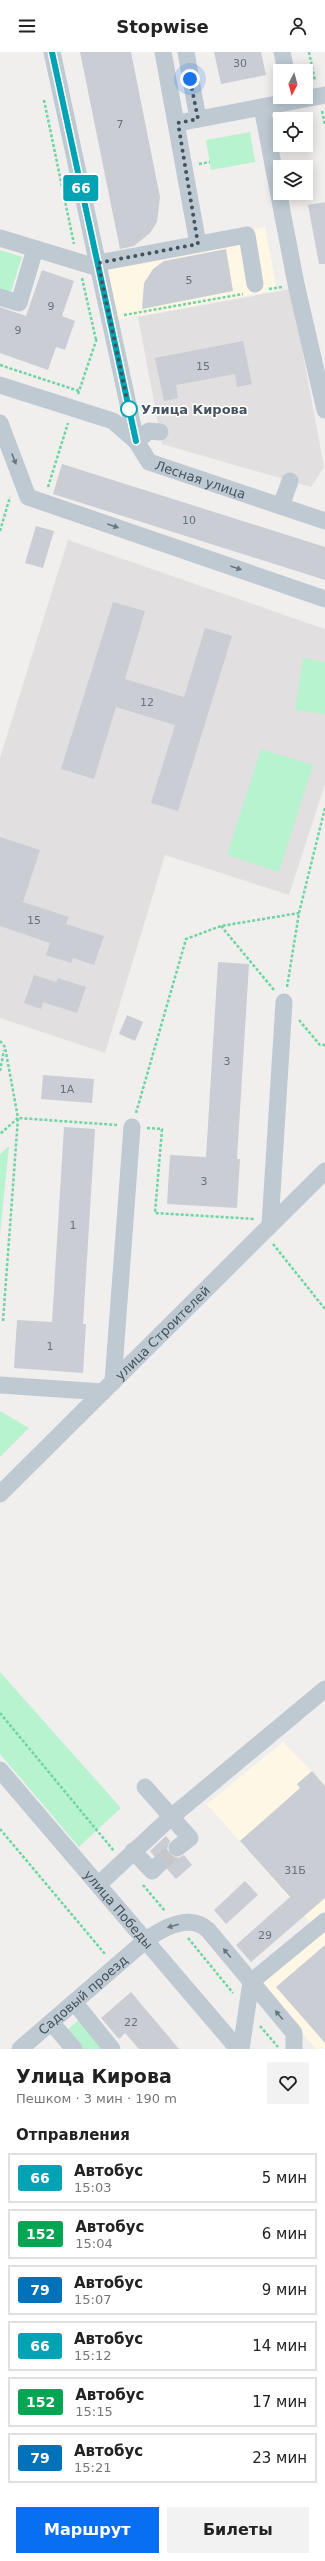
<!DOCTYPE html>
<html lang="ru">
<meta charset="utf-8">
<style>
:root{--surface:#fff;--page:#f2f2f2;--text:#222;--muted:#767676;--line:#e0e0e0;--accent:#086ef2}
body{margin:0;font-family:"DejaVu Sans",sans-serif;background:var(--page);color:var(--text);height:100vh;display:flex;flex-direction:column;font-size:15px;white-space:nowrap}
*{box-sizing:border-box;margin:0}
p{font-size:13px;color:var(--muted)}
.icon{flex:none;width:22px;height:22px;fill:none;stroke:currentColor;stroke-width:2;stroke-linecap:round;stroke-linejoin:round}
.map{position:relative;height:1997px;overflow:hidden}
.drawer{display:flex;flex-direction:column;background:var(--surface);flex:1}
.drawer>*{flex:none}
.badge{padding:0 8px;border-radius:3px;font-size:14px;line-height:26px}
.needle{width:26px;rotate:186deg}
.tools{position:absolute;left:273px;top:12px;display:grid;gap:8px}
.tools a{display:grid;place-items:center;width:40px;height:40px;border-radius:0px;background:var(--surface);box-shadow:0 2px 10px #0003;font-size:20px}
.you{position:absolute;width:20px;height:20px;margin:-10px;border:3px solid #fff;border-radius:50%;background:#1a73e8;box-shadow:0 0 0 6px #1a73e833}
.map>.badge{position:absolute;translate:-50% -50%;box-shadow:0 0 0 2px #fff}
h2{padding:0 16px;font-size:15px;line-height:36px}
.round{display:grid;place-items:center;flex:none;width:42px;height:42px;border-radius:0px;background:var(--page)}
.summary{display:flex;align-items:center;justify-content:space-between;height:68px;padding:0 16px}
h1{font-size:19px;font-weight:800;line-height:30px}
.primary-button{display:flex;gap:8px;margin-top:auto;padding:8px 16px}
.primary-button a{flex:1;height:46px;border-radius:0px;background:var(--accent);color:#fff;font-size:16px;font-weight:800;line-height:46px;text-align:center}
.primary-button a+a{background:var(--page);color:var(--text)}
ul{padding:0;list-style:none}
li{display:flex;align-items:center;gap:12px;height:50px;margin:0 8px 6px;padding:0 8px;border:2px solid var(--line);border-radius:0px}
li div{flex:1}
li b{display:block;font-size:15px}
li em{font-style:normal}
li .badge{min-width:44px;font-weight:700;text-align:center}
header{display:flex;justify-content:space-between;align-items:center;height:52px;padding:0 16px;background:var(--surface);font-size:18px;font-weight:800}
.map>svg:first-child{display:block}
.commercial{fill:#fef7e6}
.education{fill:#e2dfe0}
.green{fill:#b8f3cf}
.building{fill:#cacdd4}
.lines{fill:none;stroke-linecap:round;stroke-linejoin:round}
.minor-tunnel{stroke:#c6c7ca;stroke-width:17;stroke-dasharray:17 8;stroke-linecap:butt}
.path{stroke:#6dd4a2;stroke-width:2.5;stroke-dasharray:3 2;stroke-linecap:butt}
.minor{stroke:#bec9d2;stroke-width:17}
.oneway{fill:#697681}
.line-casing{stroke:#fff;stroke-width:9}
.line{stroke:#00a3b4;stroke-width:6}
.walk{stroke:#45525e;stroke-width:4;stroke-dasharray:0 7.2}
.stop-dot{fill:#fff;stroke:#00a3b4;stroke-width:2}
.labels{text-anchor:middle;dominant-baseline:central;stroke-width:3;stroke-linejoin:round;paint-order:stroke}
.number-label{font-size:11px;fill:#66717c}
.stop-label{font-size:13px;font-weight:bold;fill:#45525e;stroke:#fff;text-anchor:start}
.street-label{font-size:13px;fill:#45525e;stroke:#fff}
</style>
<header><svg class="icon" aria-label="menu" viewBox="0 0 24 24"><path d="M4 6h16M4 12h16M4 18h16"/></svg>Stopwise<svg class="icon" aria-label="person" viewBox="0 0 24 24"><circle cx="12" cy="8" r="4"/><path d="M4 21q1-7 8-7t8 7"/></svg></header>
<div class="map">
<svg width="325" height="1997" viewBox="0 0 325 1997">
<rect width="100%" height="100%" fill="#f1eeee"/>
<!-- commercial -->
<path class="commercial" d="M265,175L277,238L116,268L99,205Z
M283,1690L325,1733V1995L322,1997H316L259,1931L319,1880L207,1752Z"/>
<!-- education -->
<path class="education" d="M291,237L324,415L311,435L162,392L138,265Z
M68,488L325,577V732L289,843L165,803L105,1001L0,966V706Z"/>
<!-- green -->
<path class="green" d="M250,80L255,110L211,118L206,88Z
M0,198L22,205L10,243L0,240Z
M303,606L325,610V662L295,658Z
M261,697L313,713L279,820L227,803Z
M9,1094L0,1182V1102Z
M0,1359L29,1376L0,1405Z
M0,1620L121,1756L79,1795L0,1702Z
M84,1963L112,1997H74L62,1983Z"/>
<!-- building -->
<path class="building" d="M80,0H131L160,145L157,170L150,181L134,194L120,197Z
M214,0H261L266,23L221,32Z
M325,150V212H319L308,153Z
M226,197L233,239L142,257L144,231L153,217L164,209Z
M42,218L74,229L62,264L75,269L65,298L56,295L48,318L0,301V255L26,264Z
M243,289L252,332L237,335L235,322L176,333L178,346L164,349L155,306Z
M62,412L325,495V528L53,442Z
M36,474L54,479L43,516L25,511Z
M113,550L145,559L125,627L184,645L205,576L232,584L178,759L151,751L175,673L116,655L94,727L61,717Z
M0,785L40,798L23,850L69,865L66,872L104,884L94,913L73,906L71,911L46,903L50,891L0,874Z
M218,910L249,912L237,1107H240L237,1156L167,1152L170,1103L206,1105Z
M34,923L56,930L58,926L86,935L77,961L43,950L41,957L24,951Z
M127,963L143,970L135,989L119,982Z
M43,1023L94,1027L92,1051L41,1047Z
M64,1075L95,1077L83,1272H86L83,1321L14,1316L17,1268L52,1270Z
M312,1719L325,1734V1846L251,1910L236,1893L290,1845L240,1789L300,1736L297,1732Z
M166,1784L170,1789L167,1797L169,1802L178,1806L184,1803L192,1813L176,1827L167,1817L168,1811L165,1806L154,1804L150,1799Z
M245,1829L258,1843L226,1872L214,1858Z
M325,1893V1991L276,1935Z
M131,1940L179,1997H139L125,1981L119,1987L101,1966Z"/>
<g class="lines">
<!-- minor-tunnel -->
<path class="minor-tunnel" d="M158,1813L177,1796"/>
<!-- path -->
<path class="path" d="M309,0L315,29
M44,48L74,192
M322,59L325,73
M199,112L210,110
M82,226L96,288
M269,237L282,235
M124,263L243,242
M0,313L79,339
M78,342L97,286
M48,435L68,371
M0,479L10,445
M221,874L274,938
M287,935L299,861L325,756
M299,968L320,993H325
M0,989L5,995L18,1066L0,1082
M0,1019L4,998
M136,1061L186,887L221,874L299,861
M147,1076L162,1077L155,1161L255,1167
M273,1192L325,1257
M3,1269L18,1066L117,1073
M0,1661L114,1799
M0,1777L105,1902
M143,1833L165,1859
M188,1886L233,1941
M260,1974L278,1995"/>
<!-- minor -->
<g class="minor">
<path d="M52,0L136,389"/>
<path d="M163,0L198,192"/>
<path d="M186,0L198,67"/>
<path d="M282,0L286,19"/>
<path d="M262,55L296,232L325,358"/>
<path d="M178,71L325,43"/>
<path d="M0,186L99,216"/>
<path d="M98,211L247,183L255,232"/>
<path d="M0,245L19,251L35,197"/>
<path id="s1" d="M0,333L113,369L136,389L149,410L325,469"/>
<path d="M0,371L28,445L325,547"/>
<path d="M136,389L149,379L160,380"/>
<path d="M281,454L290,429"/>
<path d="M270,1173L284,950"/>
<path d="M113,1330L132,1075"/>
<path d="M0,1333L103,1340"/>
<path id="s2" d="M0,1442L325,1119"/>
<path id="s3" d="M0,1718L238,1997"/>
<path d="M145,1735L190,1786L177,1796"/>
<path d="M133,1799L152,1819L158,1813"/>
<path d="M99,1832L170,1766L325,1637"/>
<path d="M74,1950L112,1997"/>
<path d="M51,1970L74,1997"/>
<path id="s4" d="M20,1997L146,1888C163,1876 190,1861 208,1878L294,1981V1997"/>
<path d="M241,1997L251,1930L325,1869"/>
</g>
</g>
<!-- one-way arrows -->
<defs><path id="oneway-solid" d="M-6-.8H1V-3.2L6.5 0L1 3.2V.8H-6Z"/></defs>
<g class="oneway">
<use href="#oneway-solid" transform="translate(14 407) rotate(69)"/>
<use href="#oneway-solid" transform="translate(113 474) rotate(19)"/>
<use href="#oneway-solid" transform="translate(236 516) rotate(19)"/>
<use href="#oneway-solid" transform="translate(173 1874) rotate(164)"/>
<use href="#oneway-solid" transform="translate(227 1901) rotate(-130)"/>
<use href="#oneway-solid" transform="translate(279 1963) rotate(-130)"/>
</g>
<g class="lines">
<!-- line casing -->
<g class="line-casing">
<path id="line" d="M52,0L136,389"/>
</g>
<!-- line -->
<use href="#line" class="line"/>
<!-- walk -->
<path class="walk" d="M129,357L98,211L198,192L178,71L198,67L190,27"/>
</g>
<!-- markers -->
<circle class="stop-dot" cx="129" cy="357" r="8"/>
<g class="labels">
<!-- number labels -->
<g class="number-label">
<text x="240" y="11">30</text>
<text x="120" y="72">7</text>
<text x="189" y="228">5</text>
<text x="51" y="254">9</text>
<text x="18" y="278">9</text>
<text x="203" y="314">15</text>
<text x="189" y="468">10</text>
<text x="147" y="650">12</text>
<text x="34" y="868">15</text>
<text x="227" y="1009">3</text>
<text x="67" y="1037">1А</text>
<text x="204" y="1129">3</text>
<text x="73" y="1173">1</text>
<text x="50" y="1294">1</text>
<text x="295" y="1818">31Б</text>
<text x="265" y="1883">29</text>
<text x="131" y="1970">22</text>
</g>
<!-- stop labels -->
<g class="stop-label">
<text x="141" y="357">Улица Кирова</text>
</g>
<!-- street labels -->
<g class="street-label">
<text stroke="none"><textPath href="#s1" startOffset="228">Лесная улица</textPath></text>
<text stroke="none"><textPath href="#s2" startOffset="229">улица Строителей</textPath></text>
<text stroke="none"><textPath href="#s3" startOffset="183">улица Победы</textPath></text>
<text stroke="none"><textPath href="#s4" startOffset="83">Садовый проезд</textPath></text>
</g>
</g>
</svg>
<div class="tools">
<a><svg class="needle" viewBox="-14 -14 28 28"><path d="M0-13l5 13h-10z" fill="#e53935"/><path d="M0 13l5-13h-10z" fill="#767676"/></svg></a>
<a><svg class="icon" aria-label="locate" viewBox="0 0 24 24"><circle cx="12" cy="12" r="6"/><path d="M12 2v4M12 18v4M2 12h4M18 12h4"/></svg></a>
<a><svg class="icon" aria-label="layers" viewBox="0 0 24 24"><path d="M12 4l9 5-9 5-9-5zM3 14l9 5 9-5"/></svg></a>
</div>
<div class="you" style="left:190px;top:27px"></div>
<b class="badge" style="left:81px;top:136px;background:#00a3b4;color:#fff">66</b>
</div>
<section class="drawer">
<div class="summary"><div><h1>Улица Кирова</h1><p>Пешком · 3 мин · 190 m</p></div><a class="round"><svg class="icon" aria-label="heart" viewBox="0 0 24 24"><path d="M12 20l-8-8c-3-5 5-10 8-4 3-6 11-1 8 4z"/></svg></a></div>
<h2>Отправления</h2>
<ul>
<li><span class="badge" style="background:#00a3b4;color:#fff">66</span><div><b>Автобус</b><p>15:03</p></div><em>5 мин</em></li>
<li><span class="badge" style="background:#00a651;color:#fff">152</span><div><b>Автобус</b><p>15:04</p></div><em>6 мин</em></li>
<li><span class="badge" style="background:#0072bc;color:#fff">79</span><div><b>Автобус</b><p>15:07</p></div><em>9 мин</em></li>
<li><span class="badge" style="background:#00a3b4;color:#fff">66</span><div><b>Автобус</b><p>15:12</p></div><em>14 мин</em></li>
<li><span class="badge" style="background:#00a651;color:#fff">152</span><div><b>Автобус</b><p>15:15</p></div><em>17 мин</em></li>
<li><span class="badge" style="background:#0072bc;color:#fff">79</span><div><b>Автобус</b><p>15:21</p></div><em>23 мин</em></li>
</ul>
<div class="primary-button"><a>Маршрут</a><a>Билеты</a></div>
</section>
